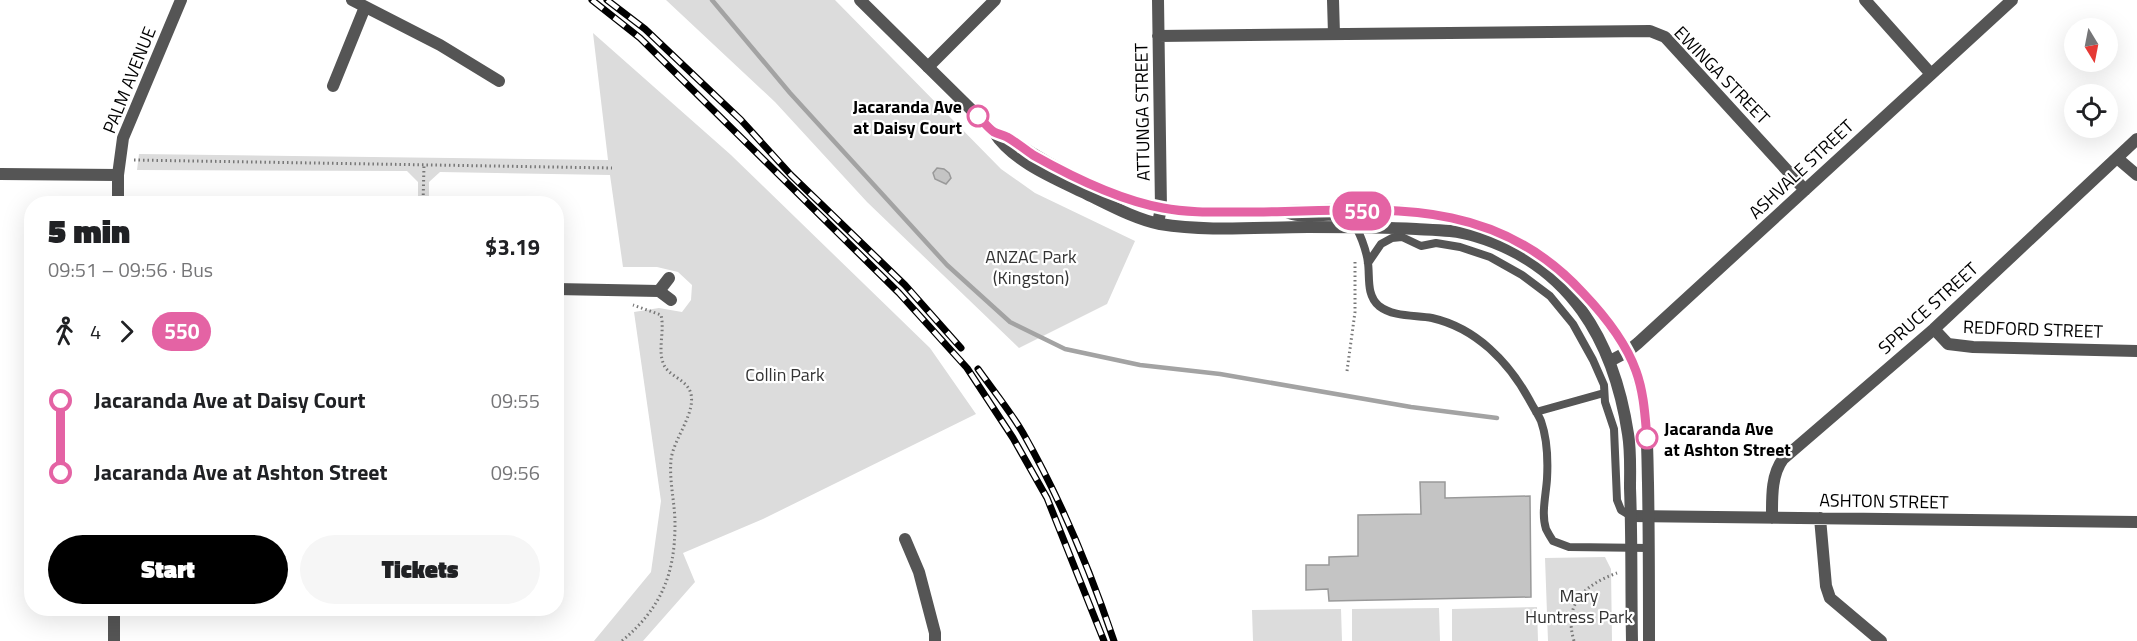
<!DOCTYPE html>
<meta charset="utf-8">
<style>
:root{--surface:#fff;--page:#f6f6f6;--text:#202124;--muted:#757577;--accent:#000}
body{margin:0;font-family:"Titillium Web",sans-serif;background:var(--page);color:var(--text);height:100vh;display:flex;flex-direction:column;font-size:22px;white-space:nowrap}
*{box-sizing:border-box;margin:0}
p{font-size:20px;color:var(--muted)}
.icon{flex:none;width:33px;height:33px;fill:none;stroke:currentColor;stroke-width:2;stroke-linecap:round;stroke-linejoin:round}
.map{position:relative;flex:1;overflow:hidden}
.drawer{position:absolute;left:24px;top:196px;width:540px;height:420px;display:flex;flex-direction:column;background:var(--surface);border-radius:24px;box-shadow:0 6px 24px #0002}
.drawer>*{flex:none}
.badge{padding:0 12px;border-radius:20px;font-size:21px;line-height:39px}
.needle{width:39px;rotate:170deg}
.controls{position:absolute;left:2064px;top:18px;display:grid;gap:12px}
.controls a{display:grid;place-items:center;width:54px;height:54px;border-radius:50%;background:var(--surface);box-shadow:0 6px 24px #0002;font-size:30px}
.map>.badge{position:absolute;translate:-50% -50%;box-shadow:0 0 0 3px #fff}
.legs{display:flex;align-items:center;gap:9px;height:66px;padding:0 24px;font-size:20px}
.legs p{margin-inline-start:auto}
.headline{display:flex;align-items:center;justify-content:space-between;height:102px;padding:0 24px}
h1{font-size:33px;font-weight:800;line-height:45px}
.primary-button{display:flex;gap:12px;margin-top:auto;padding:12px 24px}
.primary-button a{flex:1;height:69px;border-radius:36px;background:var(--accent);color:#fff;font-size:24px;font-weight:800;line-height:69px;text-align:center}
.primary-button a+a{background:var(--page);color:var(--text)}
ul{padding:0 24px;list-style:none}
li{display:flex;align-items:center;gap:21px;height:72px;font-size:22px}
li i{display:grid;place-items:center;width:9px;height:100%;margin:0 8px;background:currentColor}
li i::after{content:'';width:15px;height:15px;margin:-8px;border:4px solid;border-radius:50%;background:var(--surface)}
li p{margin-inline-start:auto}
li:first-child i{background:linear-gradient(#0000 50%,currentColor 0)}
li:last-child i{background:linear-gradient(currentColor 50%,#0000 0)}
.map>svg:first-child{display:block}
.green{fill:#dcdcdc}
.lines{fill:none;stroke-linecap:round;stroke-linejoin:round}
.stream{stroke:#a3a3a3;stroke-width:4.5}
.building{fill:#c4c4c4;stroke:#999;stroke-width:1.5}
.path{stroke:#777;stroke-width:3;stroke-dasharray:1.5 3;stroke-linecap:butt}
.service{stroke:#555;stroke-width:8}
.minor{stroke:#555;stroke-width:12}
.tertiary{stroke:#555;stroke-width:12}
.rail-casing{stroke:#000;stroke-width:7}
.rail{stroke:#fff;stroke-width:4.5;stroke-dasharray:14;stroke-linecap:butt}
.line-1-casing{stroke:#fff;stroke-width:14}
.line-1{stroke:#e463a4;stroke-width:9}
.stop-1-dot{fill:#fff;stroke:#e463a4;stroke-width:3}
.labels{text-anchor:middle;dominant-baseline:central;stroke-width:4.5;stroke-linejoin:round;paint-order:stroke}
.street-label{font-size:18px;fill:#000;stroke:#fff}
.stop-label{font-size:18px;font-weight:bold;fill:#000;stroke:#fff;text-anchor:end}
.park-label{font-size:18px;fill:#333;stroke:#fff}
</style>
<div class="map">
<svg width="2137" height="641" viewBox="0 0 2137 641">
<rect width="100%" height="100%" fill="#fff"/>
<!-- green -->
<path class="green" d="M666,0H835L1001,169L1035,193L1135,241L1107,304L1019,348L867,202L775,102Z
M593,33L731,155L930,348L976,414L763,519L683,553L695,582L643,641H594L651,572L661,501L634,312L659,308L682,312L691,300L692,285L678,272L657,267H623L610,175L440,172L429,182V204H418V182L407,171L137,170L139,154L608,160Z
M1605,557L1611,569L1612,641H1548L1545,558Z
M1537,607L1538,641H1452V609Z
M1439,608L1440,641H1352V609Z
M1341,609L1342,641H1253L1252,610Z"/>
<g class="lines">
<!-- stream -->
<path class="stream" d="M712,0L790,93L947,265L1010,322L1065,349L1140,365L1220,374L1411,407L1497,418"/>
</g>
<!-- building -->
<path class="building" d="M937,168L944,169L949,173L951,178L946,184L935,179L933,173Z
M1420,482H1445V498L1530,496L1531,597L1329,601L1328,589L1306,590V565H1329V557L1358,556V515L1421,514Z"/>
<g class="lines">
<!-- path -->
<path class="path" d="M134,160L612,168
M423,204L424,165
M1347,371L1355,312V260
M622,641C661,608 675,575 675,524C675,503 669,481 671,460C673,439 698,411 690,391C685,379 669,376 664,365C657,350 665,332 661,315L633,305
M1574,641C1563,604 1584,585 1617,573"/>
<!-- service -->
<path class="service" d="M1284,213C1305,224 1332,210 1351,222C1359,227 1367,253 1368,263C1370,277 1366,295 1379,306C1393,317 1415,315 1432,318C1476,328 1509,362 1530,401C1533,407 1538,414 1541,421C1547,438 1548,461 1547,479C1546,495 1541,514 1546,529C1548,533 1551,538 1553,541L1569,547L1649,548
M1368,263L1381,244L1392,238L1402,237L1421,246L1436,243L1460,247L1490,257L1522,275L1550,296L1573,324L1593,360L1604,385L1605,402L1614,429L1617,500L1621,510L1631,516
M1536,412L1604,393"/>
<!-- minor -->
<path class="minor" d="M352,0L440,45L499,81
M1158,0L1161,208L1158,223
M1333,0L1334,34
M1865,0L1931,74
M1158,36L1650,31L1665,37L1805,190
M928,67L995,0
M333,86L365,7
M2117,158L2137,175
M0,174L118,175
M118,204V175L123,138L181,0
M669,278L659,291L671,300
M556,289L659,291
M1934,329L1948,344L1973,347L2137,351
M1610,361L1627,352L1638,343L2012,0
M1631,516L2137,522
M1772,518C1772,498 1771,475 1783,459L1934,329L2137,139
M1820,518L1826,586L1830,598L1881,641
M905,539L919,572L935,633V641
M114,641V609"/>
<!-- tertiary -->
<path class="tertiary" d="M860,0L994,132C1013,162 1056,179 1087,194C1110,205 1135,219 1160,224C1208,232 1259,227 1308,227C1344,227 1380,227 1416,229C1436,230 1456,230 1475,236C1570,264 1614,341 1628,434C1631,452 1630,470 1630,488C1632,539 1631,590 1632,641
M1007,137C1051,167 1110,199 1163,208C1189,213 1216,212 1242,212C1369,211 1488,189 1583,293C1603,315 1629,346 1637,375C1648,410 1647,447 1648,483C1649,536 1649,588 1649,641"/>
<!-- rail casing -->
<g class="rail-casing">
<path id="rail" d="M592,0L640,38L899,293L967,368L1013,438L1047,498L1104,641
M607,0L645,29L741,120L791,175L905,285L961,348
M978,369C993,390 1010,411 1023,433C1060,498 1090,570 1114,641"/>
</g>
<!-- rail -->
<use href="#rail" class="rail"/>
</g>
<g class="lines">
<!-- line-1 casing -->
<g class="line-1-casing">
<path id="line-1" d="M978,116C983,121 988,128 994,132C998,134 1003,135 1007,137C1016,142 1024,149 1033,155C1072,177 1118,200 1163,208C1189,213 1217,212 1244,212C1370,212 1488,189 1583,293C1604,315 1626,343 1636,371C1644,393 1645,416 1647,438"/>
</g>
<!-- line-1 -->
<use href="#line-1" class="line-1"/>
</g>
<!-- markers -->
<g class="stop-1-dot">
<circle cx="978" cy="116" r="10"/>
<circle cx="1647" cy="438" r="10"/>
</g>
<g class="labels">
<!-- street labels -->
<g class="street-label">
<text transform="translate(1722 75) rotate(46)">EWINGA STREET</text>
<text transform="translate(129 80) rotate(-68)">PALM AVENUE</text>
<text transform="translate(1142 112) rotate(-91)">ATTUNGA STREET</text>
<text transform="translate(1801 169) rotate(-43)">ASHVALE STREET</text>
<text transform="translate(1928 308) rotate(-42)">SPRUCE STREET</text>
<text transform="translate(2033 329) rotate(2)">REDFORD STREET</text>
<text transform="translate(1884 501) rotate(1)">ASHTON STREET</text>
</g>
<!-- stop labels -->
<g class="stop-label">
<text x="962" y="106">Jacaranda Ave<tspan x="962" dy="21">at Daisy Court</tspan></text>
<text x="1664" y="428" text-anchor="start">Jacaranda Ave<tspan x="1664" dy="21">at Ashton Street</tspan></text>
</g>
<!-- park labels -->
<g class="park-label">
<text x="1031" y="256">ANZAC Park<tspan x="1031" dy="21">(Kingston)</tspan></text>
<text x="785" y="374">Collin Park</text>
<text x="1579" y="595">Mary<tspan x="1579" dy="21">Huntress Park</tspan></text>
</g>
</g>
</svg>
<div class="controls">
<a><svg class="needle" viewBox="-14 -14 28 28"><path d="M0-13l5 13h-10z" fill="#e53935"/><path d="M0 13l5-13h-10z" fill="#757577"/></svg></a>
<a><svg class="icon" aria-label="locate" viewBox="0 0 24 24"><circle cx="12" cy="12" r="6"/><path d="M12 2v4M12 18v4M2 12h4M18 12h4"/></svg></a>
</div>
<b class="badge" style="left:1362px;top:211px;background:#e463a4;color:#fff">550</b>
<section class="drawer">
<div class="headline"><div><h1>5 min</h1><p>09:51 – 09:56 · Bus</p></div><b>$3.19</b></div>
<div class="legs"><svg class="icon" aria-label="walk" viewBox="0 0 24 24"><circle cx="13" cy="4" r="2"/><path d="M13 8l-2 6 4 7M11 14l-3 7M7 12l3-4h3l4 4"/></svg>4<svg class="icon" aria-label="forward" viewBox="0 0 24 24"><path d="M9 5l7 7-7 7"/></svg><b class="badge" style="background:#e463a4;color:#fff">550</b></div>
<ul>
<li><i style="color:#e463a4"></i><b>Jacaranda Ave at Daisy Court</b><p>09:55</p></li>
<li><i style="color:#e463a4"></i><b>Jacaranda Ave at Ashton Street</b><p>09:56</p></li>
</ul>
<div class="primary-button"><a>Start</a><a>Tickets</a></div>
</section>
</div>
